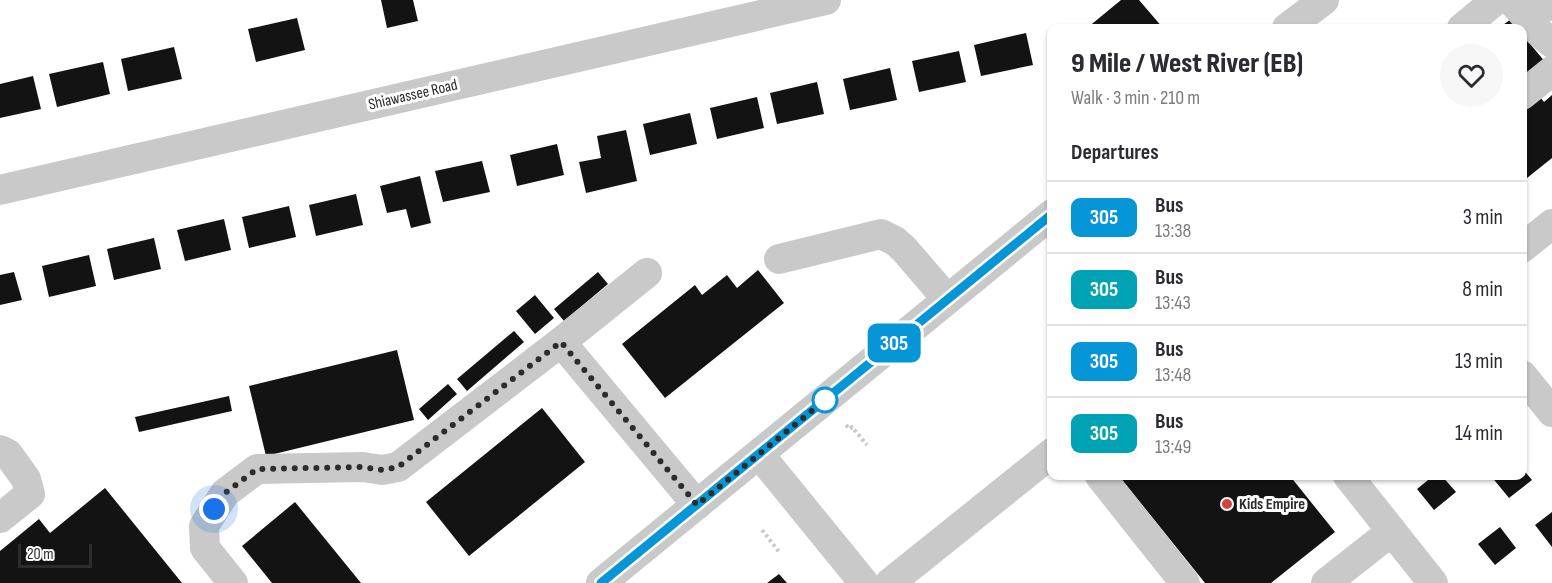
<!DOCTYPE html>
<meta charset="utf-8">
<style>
:root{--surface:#fff;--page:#f7f7f7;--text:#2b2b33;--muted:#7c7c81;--line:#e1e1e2}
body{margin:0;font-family:"Sofia Sans Condensed",sans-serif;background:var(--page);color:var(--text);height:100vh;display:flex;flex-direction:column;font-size:22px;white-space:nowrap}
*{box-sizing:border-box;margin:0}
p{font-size:20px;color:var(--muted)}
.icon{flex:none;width:33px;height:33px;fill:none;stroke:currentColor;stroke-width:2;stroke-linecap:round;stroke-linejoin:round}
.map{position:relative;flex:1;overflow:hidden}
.panel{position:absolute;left:1047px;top:24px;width:480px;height:456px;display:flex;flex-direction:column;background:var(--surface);border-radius:12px;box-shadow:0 2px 4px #0004}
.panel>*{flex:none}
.badge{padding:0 12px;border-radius:9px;font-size:21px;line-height:39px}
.scale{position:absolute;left:18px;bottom:15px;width:74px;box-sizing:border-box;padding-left:6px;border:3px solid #2c2c2c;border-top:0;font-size:16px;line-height:21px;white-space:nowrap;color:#2c2c2c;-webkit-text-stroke:4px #fff;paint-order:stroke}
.you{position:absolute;width:30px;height:30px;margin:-15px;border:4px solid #fff;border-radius:50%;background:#1a73e8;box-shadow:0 0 0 9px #1a73e833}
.map>.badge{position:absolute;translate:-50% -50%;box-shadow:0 0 0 3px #fff}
h2{padding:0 24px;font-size:22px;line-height:54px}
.round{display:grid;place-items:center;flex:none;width:63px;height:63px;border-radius:32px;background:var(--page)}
.summary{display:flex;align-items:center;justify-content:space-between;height:102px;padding:0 24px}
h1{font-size:28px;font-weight:800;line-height:45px}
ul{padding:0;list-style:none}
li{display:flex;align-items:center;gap:18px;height:72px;padding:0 24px;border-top:2px solid var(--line)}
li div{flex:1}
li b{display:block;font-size:22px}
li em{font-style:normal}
li .badge{min-width:66px;font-weight:700;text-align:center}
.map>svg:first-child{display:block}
.building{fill:#131313}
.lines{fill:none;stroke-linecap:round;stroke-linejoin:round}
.path{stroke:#c9c9c9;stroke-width:4;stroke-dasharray:3 3;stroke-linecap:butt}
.minor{stroke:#c9c9c9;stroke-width:30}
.line-casing{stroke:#fff;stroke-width:14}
.line{stroke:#0696d7;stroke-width:9}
.walk{stroke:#2c2c2c;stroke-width:6;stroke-dasharray:0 10.8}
.stop-dot{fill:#fff;stroke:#0696d7;stroke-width:3}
.poi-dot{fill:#d2423f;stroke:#fff;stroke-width:2}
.labels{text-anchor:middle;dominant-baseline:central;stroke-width:6;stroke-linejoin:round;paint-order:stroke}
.street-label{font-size:16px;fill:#2c2c2c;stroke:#fff}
.poi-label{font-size:16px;font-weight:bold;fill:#2c2c2c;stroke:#fff;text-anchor:start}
</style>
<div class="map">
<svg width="1552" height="583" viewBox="0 0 1552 583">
<rect width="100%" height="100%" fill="#fff"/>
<!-- building -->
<path class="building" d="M381,0H413L418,21L387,28Z
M1121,0H1139L1163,28H1087Z
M297,18L305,50L256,62L248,29Z
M1511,19L1518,28H1499Z
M1026,33L1033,65L981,76L974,45Z
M1522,34L1546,63L1526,79L1544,102L1552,95V158L1527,178L1522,173Z
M174,47L182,79L128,91L121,59Z
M959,51L966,82L919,92L912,61Z
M103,62L110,94L57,107L49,74Z
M890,68L897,100L850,110L843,79Z
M33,76L41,109L0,118V84Z
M817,82L824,114L777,124L770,93Z
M757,97L764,128L717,139L710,108Z
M690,113L697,144L650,155L643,124Z
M626,130L637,181L586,193L579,162L601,158L597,136Z
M557,144L564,175L517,186L510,155Z
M482,161L490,192L443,202L435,171Z
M420,176L431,223L411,228L406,209L387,213L380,186Z
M356,194L363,225L316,236L309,205Z
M289,206L296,237L249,248L242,217Z
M224,219L231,250L185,261L177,230Z
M154,238L161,269L114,280L107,249Z
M89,255L96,286L49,297L42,266Z
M758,270L784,303L665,398L622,344L695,285L702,295L727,275L737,288Z
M14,272L22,300L0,305V275Z
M598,272L608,284L564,321L554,309Z
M535,295L554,318L535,334L516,311Z
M514,331L524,342L467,391L457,379Z
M397,350L414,420L266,456L249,386Z
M448,384L457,394L428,420L419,409Z
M229,396L232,411L139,432L135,417Z
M542,408L585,462L469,556L426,502Z
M1522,468L1532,480L1509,498L1491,476H1522Z
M1119,476H1290L1335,532L1271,583H1205Z
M1433,476H1442L1456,492L1434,510L1417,489Z
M105,488L182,583H0V551L39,519L50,533Z
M295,502L361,583H272L242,546Z
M1552,512V547L1535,525Z
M1500,527L1516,548L1495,565L1478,544Z
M779,574L787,583H767Z"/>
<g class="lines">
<!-- path -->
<path class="path" d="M846,425L850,429L852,427L867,445
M762,530L780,553"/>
<!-- minor -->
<path class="minor" d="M1511,0L1540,33L1552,43
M1543,0L1552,6
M1287,28L1324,0
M1462,28L1496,0
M1522,95L1552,71
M0,190L826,0
M1522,248L1552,224
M779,259L881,234L895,241L904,249L947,299
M561,342L697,505
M1522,375L1552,412
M0,450L8,454L26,479L30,494L0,518
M759,454L864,583
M1100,476L1185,583
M1348,476L1433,583
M233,583L205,548L204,526L225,493L257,469L363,467L382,470L398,467L561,342L647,273
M601,583L1052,214
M890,583L1052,453
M1326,583L1392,531"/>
</g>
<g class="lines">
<!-- line casing -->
<g class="line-casing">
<path id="line" d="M601,583L1052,214"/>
</g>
<!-- line -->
<use href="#line" class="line"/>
<!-- walk -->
<path class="walk" d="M214,509L225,493L257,469L363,467L382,470L398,467L561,342L697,505L825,400"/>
</g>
<!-- markers -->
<circle class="stop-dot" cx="825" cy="400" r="12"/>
<circle class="poi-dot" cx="1227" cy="504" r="6"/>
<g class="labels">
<!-- street labels -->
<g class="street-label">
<text transform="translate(413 95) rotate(-13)">Shiawassee Road</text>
</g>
<!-- poi labels -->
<g class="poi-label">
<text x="1239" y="504">Kids Empire</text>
</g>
</g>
</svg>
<div class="scale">20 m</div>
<div class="you" style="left:214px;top:509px"></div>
<b class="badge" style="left:894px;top:343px;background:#0696d7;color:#fff">305</b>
<section class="panel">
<div class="summary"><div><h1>9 Mile / West River (EB)</h1><p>Walk · 3 min · 210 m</p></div><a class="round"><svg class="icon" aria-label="heart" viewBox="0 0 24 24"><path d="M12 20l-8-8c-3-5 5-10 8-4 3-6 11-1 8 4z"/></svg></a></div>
<h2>Departures</h2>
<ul>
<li><span class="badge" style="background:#0696d7;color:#fff">305</span><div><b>Bus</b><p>13:38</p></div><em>3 min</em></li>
<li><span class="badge" style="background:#00a3b4;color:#fff">305</span><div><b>Bus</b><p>13:43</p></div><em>8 min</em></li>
<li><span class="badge" style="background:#0696d7;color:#fff">305</span><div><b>Bus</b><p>13:48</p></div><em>13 min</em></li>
<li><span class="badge" style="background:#00a3b4;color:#fff">305</span><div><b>Bus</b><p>13:49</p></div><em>14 min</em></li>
</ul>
</section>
</div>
